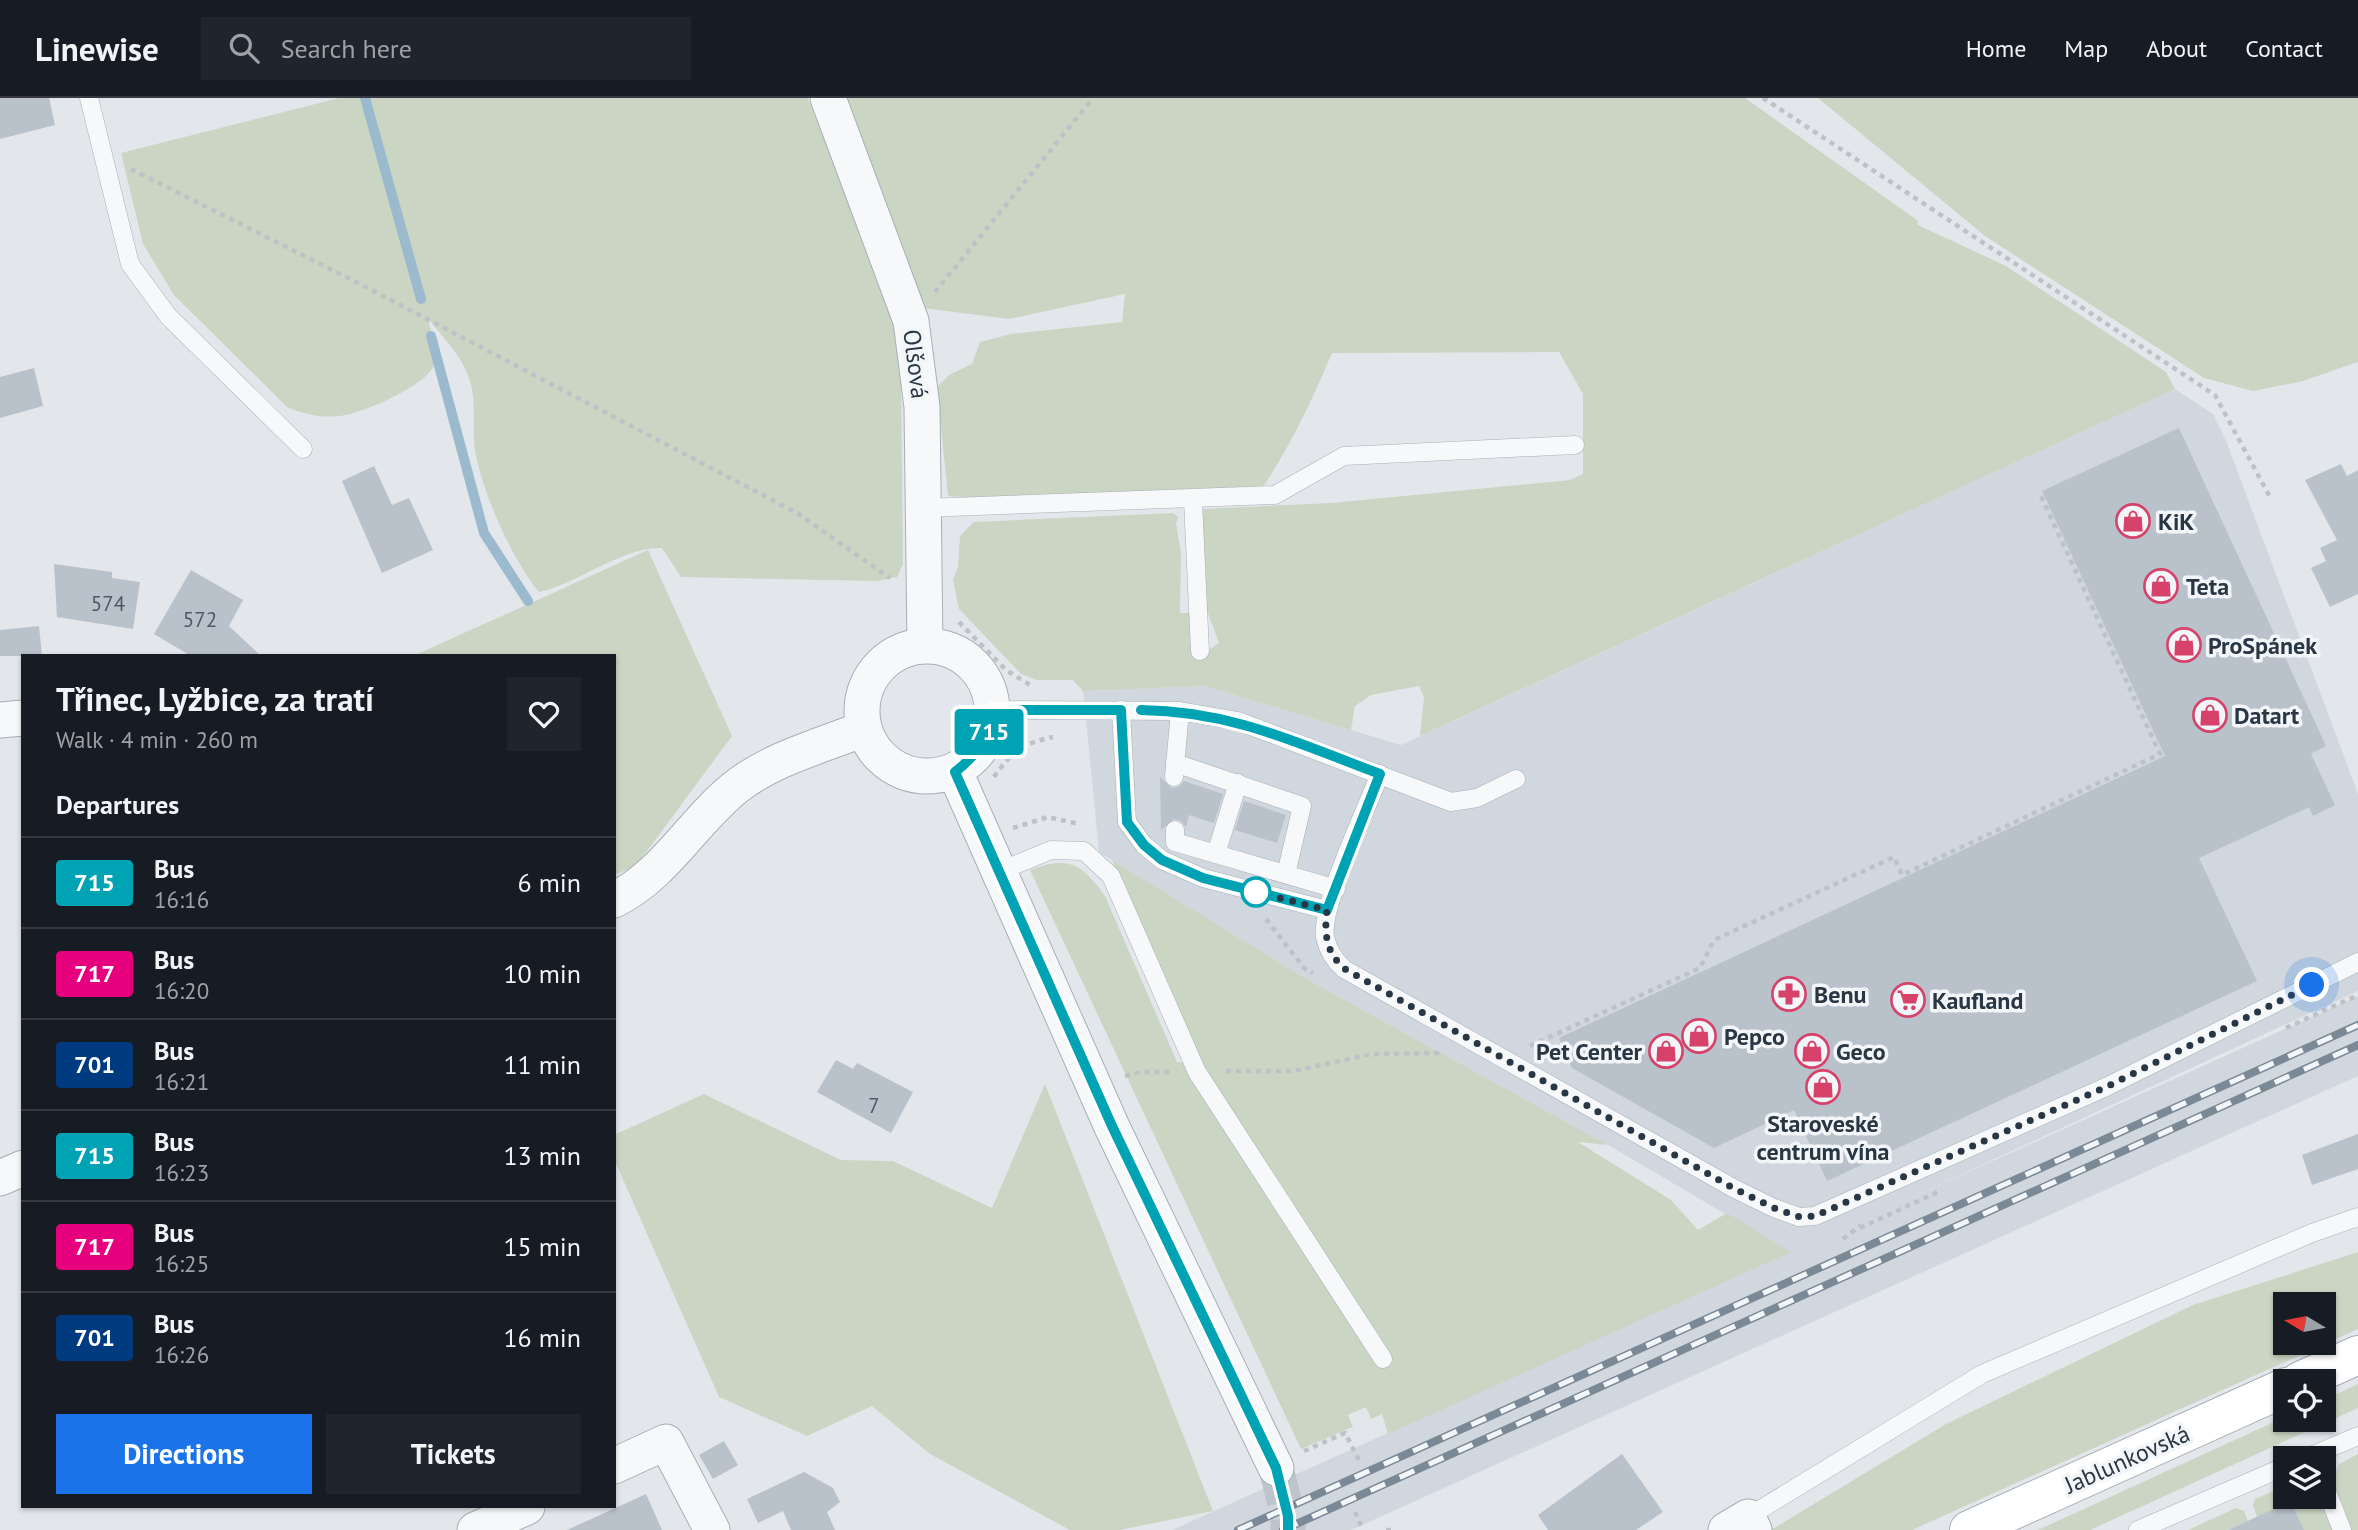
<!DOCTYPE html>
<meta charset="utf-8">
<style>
:root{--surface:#171b24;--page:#20242c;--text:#f1f3f6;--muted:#9ea1a6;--line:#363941;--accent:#1a73e8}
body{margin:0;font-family:"PT Sans",sans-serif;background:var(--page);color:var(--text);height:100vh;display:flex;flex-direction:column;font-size:26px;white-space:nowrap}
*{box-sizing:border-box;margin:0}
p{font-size:23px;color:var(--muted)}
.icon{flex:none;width:38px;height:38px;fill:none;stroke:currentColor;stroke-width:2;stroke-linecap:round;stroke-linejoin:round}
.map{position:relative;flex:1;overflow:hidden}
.panel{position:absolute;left:21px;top:556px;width:595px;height:854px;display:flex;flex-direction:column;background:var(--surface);border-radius:0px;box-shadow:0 2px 5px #0004}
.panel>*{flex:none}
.badge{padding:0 14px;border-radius:5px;font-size:24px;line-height:46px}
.needle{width:46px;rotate:280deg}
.buttons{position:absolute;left:2273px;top:1194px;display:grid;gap:14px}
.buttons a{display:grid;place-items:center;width:63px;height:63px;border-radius:0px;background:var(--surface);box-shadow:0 2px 5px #0004;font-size:35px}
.you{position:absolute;width:35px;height:35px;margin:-18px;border:5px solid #fff;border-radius:50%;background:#1a73e8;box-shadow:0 0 0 10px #1a73e833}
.map>.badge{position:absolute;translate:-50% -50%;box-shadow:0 0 0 4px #fff}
h2{padding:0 35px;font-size:26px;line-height:63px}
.round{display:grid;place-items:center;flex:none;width:74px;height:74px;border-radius:0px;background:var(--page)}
.head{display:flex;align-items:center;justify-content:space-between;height:119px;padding:0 35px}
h1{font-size:33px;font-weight:600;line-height:52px}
.action{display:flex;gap:14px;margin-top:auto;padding:14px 35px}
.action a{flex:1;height:80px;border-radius:0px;background:var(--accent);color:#fff;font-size:28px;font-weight:600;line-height:80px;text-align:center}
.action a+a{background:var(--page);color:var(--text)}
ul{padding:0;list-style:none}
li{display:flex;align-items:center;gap:21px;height:91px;padding:0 35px;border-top:2px solid var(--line)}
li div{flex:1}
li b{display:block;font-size:26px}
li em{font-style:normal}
li .badge{min-width:77px;font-weight:700;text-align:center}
header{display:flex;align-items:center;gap:42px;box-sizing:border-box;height:98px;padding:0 35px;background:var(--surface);border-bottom:2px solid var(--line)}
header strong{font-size:33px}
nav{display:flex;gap:38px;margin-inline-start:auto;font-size:24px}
.search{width:490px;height:63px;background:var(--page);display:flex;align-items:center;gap:18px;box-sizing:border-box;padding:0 24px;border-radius:0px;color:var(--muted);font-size:26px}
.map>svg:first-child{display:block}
.built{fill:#d0d7de}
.green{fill:#cad6c3;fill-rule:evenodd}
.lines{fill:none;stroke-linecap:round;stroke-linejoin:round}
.stream{stroke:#9cbacd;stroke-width:10}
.building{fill:#b9c1ca}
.street-tunnel{stroke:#bec4cb;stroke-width:35;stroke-dasharray:35 18;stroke-linecap:butt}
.lane-casing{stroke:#a7afb7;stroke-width:19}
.street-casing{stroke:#a7afb7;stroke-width:37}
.secondary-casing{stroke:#a7afb7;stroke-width:40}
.path{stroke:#bdc2c7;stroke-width:4.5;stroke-dasharray:5 5;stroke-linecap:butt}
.lane{stroke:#f6f8f9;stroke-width:18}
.street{stroke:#f6f8f9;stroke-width:35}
.secondary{stroke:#fff;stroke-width:38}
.rail-casing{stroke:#7b8996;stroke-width:8}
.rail{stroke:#f3f6f9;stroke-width:5;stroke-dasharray:16;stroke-linecap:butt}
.line-casing{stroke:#fff;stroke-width:16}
.line{stroke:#00a3b4;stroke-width:10}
.walk{stroke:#293745;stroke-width:7;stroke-dasharray:0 12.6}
.stop-dot{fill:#fff;stroke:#00a3b4;stroke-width:3.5}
.labels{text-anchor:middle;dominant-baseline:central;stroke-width:7;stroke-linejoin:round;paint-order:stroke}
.number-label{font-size:21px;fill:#4d5a66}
.street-label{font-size:24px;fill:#293745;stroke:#f3f6f9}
.poi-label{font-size:24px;font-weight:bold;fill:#293745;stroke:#f3f6f9;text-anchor:start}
</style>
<header>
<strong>Linewise</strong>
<div class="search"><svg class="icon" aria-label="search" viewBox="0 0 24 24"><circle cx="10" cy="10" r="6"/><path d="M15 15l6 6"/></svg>Search here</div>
<nav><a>Home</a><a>Map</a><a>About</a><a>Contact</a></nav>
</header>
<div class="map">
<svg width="2358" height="1432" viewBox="0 0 2358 1432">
<rect width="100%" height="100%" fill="#e3e7ec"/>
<!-- built -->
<path class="built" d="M2175,291L2213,316L2227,345L2358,696V893L1906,1102L2358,898V978L1351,1432H1172L1790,1154L1608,1047L1305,880L1099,754L1083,593L1205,588L1401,647Z"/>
<!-- green -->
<path class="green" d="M339,0H808L890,211L901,269L903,466L897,479L878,483L681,479L662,450C624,448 579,485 539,494C512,461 485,400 476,358C471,334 477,306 470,283C463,259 443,240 428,220C430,236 441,249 434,267C427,287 367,313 346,317C324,321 306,317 287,309L174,197L143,146L121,55Z
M842,0H1745L1917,122L1918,127L2006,168L2166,274L2175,291L1420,638L1424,599L1419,588L1371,597L1355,608L1351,632L1205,588L1083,593L1073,582H1037L1021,576L959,511L953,482L958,469L960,438L974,424L1173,415L1178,419L1176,426L1181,454L1180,515H1192L1206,554L1219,545L1206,510L1202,411L1331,405L1570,382L1583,376V296L1559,254L1332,255C1312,302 1291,347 1263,389L978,400L948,398L937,289L949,277L972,266L980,244L1011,236L1122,224L1125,196L1009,221L923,210Z
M1818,0H2358V264L2303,283L2253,293L2204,280L1985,138Z
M648,452L732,638L636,768L614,777V558H413Z
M1112,762L1305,880L1608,1047L1578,1044L1671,1102L1698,1132L1727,1115L1791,1154L1388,1336L1382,1316L1371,1321L1366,1309L1348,1317L1353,1329L1301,1351L1030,772C1069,757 1082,766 1105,798L1177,964L1202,966Z
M1045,986L1213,1413L1120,1432H1070L930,1356L872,1308L807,1338L719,1299L614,1061V1037L704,996L841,1062L893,1063L992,1110Z
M2358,1154V1231L1912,1432H1771L1946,1326L2193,1207ZM2286,1206H2324V1244H2286Z
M2358,1286V1310L2090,1432H2038L2285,1319L2324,1321V1302Z
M2358,1356V1432H2348L2332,1384L2339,1366Z
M2285,1388L2286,1398H2320L2336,1432H2304L2291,1403L2257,1419L2253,1407L2255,1401Z
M2236,1410L2244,1413L2248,1423L2228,1432H2188Z"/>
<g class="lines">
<!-- stream -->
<path class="stream" d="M365,0L421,201
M431,238L484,435L528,503"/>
</g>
<!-- building -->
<path class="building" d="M0,0H49L55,27L0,41Z
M34,270L43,308L0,320V279Z
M2179,330L2326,648L2311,656L2335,707L2313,718L2309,709L2199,760L2257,883L1827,1083L1794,1012L1714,1050L1572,970L1559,940L2165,658L2042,393Z
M2341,366L2347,378L2358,372V496L2330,509L2311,470L2326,463L2320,450L2337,442L2305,382Z
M374,368L392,407L409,400L433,452L382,475L342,383Z
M54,466L112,474V480L140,484L133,531L57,519Z
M191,472L243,502L229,528L261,558H191L154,536Z
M39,528L42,558H0V532Z
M1160,679L1172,690L1179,689L1184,683L1223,696L1214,725L1189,717L1186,729L1181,723L1174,721L1161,732Z
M1244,703L1286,717L1277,745L1235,732Z
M836,962L853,971L857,965L913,994L891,1035L817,994Z
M2358,1036V1071L2312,1087L2302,1057Z
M724,1343L738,1367L713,1381L699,1357Z
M1622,1356L1663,1414L1636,1432H1548L1538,1417Z
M804,1374L833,1390L840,1404L827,1414L835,1432H791L783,1413L758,1425L747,1401Z
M646,1396L662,1432H567Z
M2291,1403L2304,1432H2228Z"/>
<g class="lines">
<!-- street-tunnel -->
<path class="street-tunnel" d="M1276,1370L1288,1418V1432"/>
<!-- lane casing -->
<g class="lane-casing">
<path id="lane" d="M89,0L130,166L168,218L303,351
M1193,403L1200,553
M923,410L1275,397L1344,358L1575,347
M993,612L1180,613L1238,623L1451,704L1477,700L1516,681
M1121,612L1127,724L1144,747L1162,762L1203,780L1327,812
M1175,665L1302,708L1286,776
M1380,676C1367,709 1320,809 1325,839C1328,853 1335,863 1344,871L1735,1091L1774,1110L1799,1119L1815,1118L2106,989L2358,864
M1174,679L1180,613
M1175,732V744L1336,791
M1216,756L1238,685
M998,774L1051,752L1084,753L1111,778L1197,974L1383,1261
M2306,1360L2358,1338
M2324,1386L2342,1432
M1748,1419L1982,1276L2312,1135L2358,1119
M2138,1432L2286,1368"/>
</g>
<!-- street casing -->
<g class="street-casing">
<path id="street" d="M828,0L911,223L922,309L925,547
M862 613a65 65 0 1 1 130 0a65 65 0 1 1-130 0Z
M0,622L23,620
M955,674L1112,1029L1276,1370
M614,802C665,777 693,723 736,689C771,661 821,648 863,631
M0,1080L23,1070
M614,1368L666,1344L712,1432
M475,1432L527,1409
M1726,1432L1748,1419L1754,1432"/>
</g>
<!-- secondary casing -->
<g class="secondary-casing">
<path id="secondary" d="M2300,1283L2358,1257
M1969,1432L2286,1289"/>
</g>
<!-- path -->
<path class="path" d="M1763,0L2215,297L2271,401
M131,71L366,189L797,415L890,480
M935,194L1093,0
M959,524L1006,572L1030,587
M994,679C1011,654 1024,645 1053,639
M1013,730L1048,719L1079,726
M1266,821L1304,870L1313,875
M2286,930L2358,897
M1530,948L1700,870L1714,842L1894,759L1902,777L2160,656L2040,396
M1226,973H1294L1372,956L1442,955
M1125,978L1141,974H1171
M1860,1130L1942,1092
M1843,1141L1861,1127
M1304,1353L1345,1335L1359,1362
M1355,1414L1363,1432
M1386,1432H1393"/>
<!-- lane -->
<use href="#lane" class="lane"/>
<!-- street -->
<use href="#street" class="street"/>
<!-- secondary -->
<use href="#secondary" class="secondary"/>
<!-- rail casing -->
<g class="rail-casing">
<path id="rail" d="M1238,1432L2358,927
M1283,1432L2358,947"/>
</g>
<!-- rail -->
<use href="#rail" class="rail"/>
</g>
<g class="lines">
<!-- line casing -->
<g class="line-casing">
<path id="line" d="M1141,612C1232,613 1297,645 1380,676L1327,812L1203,780L1162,762L1144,747L1127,724L1121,612H993C988,641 978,656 955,674L1112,1028L1276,1370L1288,1418V1432"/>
</g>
<!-- line -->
<use href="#line" class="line"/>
<!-- walk -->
<path class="walk" d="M1256,794L1327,812C1324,836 1326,855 1345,871L1735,1091L1774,1110L1800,1119L1815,1118L2106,989L2312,887"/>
</g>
<!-- icons -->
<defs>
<g id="shop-ring" transform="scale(1.75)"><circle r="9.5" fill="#f3f6f9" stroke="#d7426b" stroke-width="1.5"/><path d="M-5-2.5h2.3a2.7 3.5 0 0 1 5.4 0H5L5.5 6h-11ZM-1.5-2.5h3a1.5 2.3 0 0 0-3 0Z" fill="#d7426b"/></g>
<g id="pharmacy-ring" transform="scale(1.75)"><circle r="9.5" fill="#f3f6f9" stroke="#d7426b" stroke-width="1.5"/><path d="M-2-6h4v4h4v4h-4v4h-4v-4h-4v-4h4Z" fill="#d7426b"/></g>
<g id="supermarket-ring" transform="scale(1.75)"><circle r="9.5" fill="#f3f6f9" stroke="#d7426b" stroke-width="1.5"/><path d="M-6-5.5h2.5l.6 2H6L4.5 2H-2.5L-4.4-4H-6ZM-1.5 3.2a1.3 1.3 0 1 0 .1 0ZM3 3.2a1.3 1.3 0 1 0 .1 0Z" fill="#d7426b"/></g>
</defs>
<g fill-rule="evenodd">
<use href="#shop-ring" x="2133" y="423"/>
<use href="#shop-ring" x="2161" y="488"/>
<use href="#shop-ring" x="2184" y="547"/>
<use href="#shop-ring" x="2210" y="617"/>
<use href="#pharmacy-ring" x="1789" y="896"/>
<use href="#supermarket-ring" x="1908" y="902"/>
<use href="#shop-ring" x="1699" y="938"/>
<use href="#shop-ring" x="1666" y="953"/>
<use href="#shop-ring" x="1812" y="953"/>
<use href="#shop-ring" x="1823" y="989"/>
</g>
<!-- markers -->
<circle class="stop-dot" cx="1256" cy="794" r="14"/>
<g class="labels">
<!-- number labels -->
<g class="number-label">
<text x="108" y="505">574</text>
<text x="200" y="521">572</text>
<text x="874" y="1007">7</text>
</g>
<!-- street labels -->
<g class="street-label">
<text transform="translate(916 266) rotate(83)">Olšová</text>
<text transform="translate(2127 1361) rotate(-24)">Jablunkovská</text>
</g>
<!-- poi labels -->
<g class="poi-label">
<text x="2158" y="423">KiK</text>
<text x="2186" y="488">Teta</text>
<text x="2208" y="547">ProSpánek</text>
<text x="2234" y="617">Datart</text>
<text x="1814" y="896">Benu</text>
<text x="1932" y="902">Kaufland</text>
<text x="1724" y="938">Pepco</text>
<text x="1642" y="953" text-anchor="end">Pet Center</text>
<text x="1836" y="953">Geco</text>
<text x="1823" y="1025" text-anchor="middle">Staroveské<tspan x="1823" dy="28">centrum vína</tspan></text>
</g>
</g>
</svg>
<div class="buttons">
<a><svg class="needle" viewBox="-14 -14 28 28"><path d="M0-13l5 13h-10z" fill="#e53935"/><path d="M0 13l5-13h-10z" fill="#9ea1a6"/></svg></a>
<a><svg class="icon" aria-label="locate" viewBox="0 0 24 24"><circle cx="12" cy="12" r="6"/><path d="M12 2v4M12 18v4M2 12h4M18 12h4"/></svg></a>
<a><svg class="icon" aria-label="layers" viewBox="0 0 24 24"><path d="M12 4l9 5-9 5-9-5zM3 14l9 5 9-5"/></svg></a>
</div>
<div class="you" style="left:2312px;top:887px"></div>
<b class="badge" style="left:989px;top:634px;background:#00a3b4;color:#fff">715</b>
<section class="panel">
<div class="head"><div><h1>Třinec, Lyžbice, za tratí</h1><p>Walk · 4 min · 260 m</p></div><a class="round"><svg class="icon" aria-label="heart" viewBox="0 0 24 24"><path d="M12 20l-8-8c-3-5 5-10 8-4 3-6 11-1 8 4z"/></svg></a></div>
<h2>Departures</h2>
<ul>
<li><span class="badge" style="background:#00a3b4;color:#fff">715</span><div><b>Bus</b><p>16:16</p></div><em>6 min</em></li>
<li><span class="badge" style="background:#e6007e;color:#fff">717</span><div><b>Bus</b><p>16:20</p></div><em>10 min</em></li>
<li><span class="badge" style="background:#003b80;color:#fff">701</span><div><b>Bus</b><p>16:21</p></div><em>11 min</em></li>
<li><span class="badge" style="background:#00a3b4;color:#fff">715</span><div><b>Bus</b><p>16:23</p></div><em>13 min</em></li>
<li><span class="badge" style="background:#e6007e;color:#fff">717</span><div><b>Bus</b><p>16:25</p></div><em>15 min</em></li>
<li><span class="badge" style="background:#003b80;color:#fff">701</span><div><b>Bus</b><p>16:26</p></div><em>16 min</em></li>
</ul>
<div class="action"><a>Directions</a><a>Tickets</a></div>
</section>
</div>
